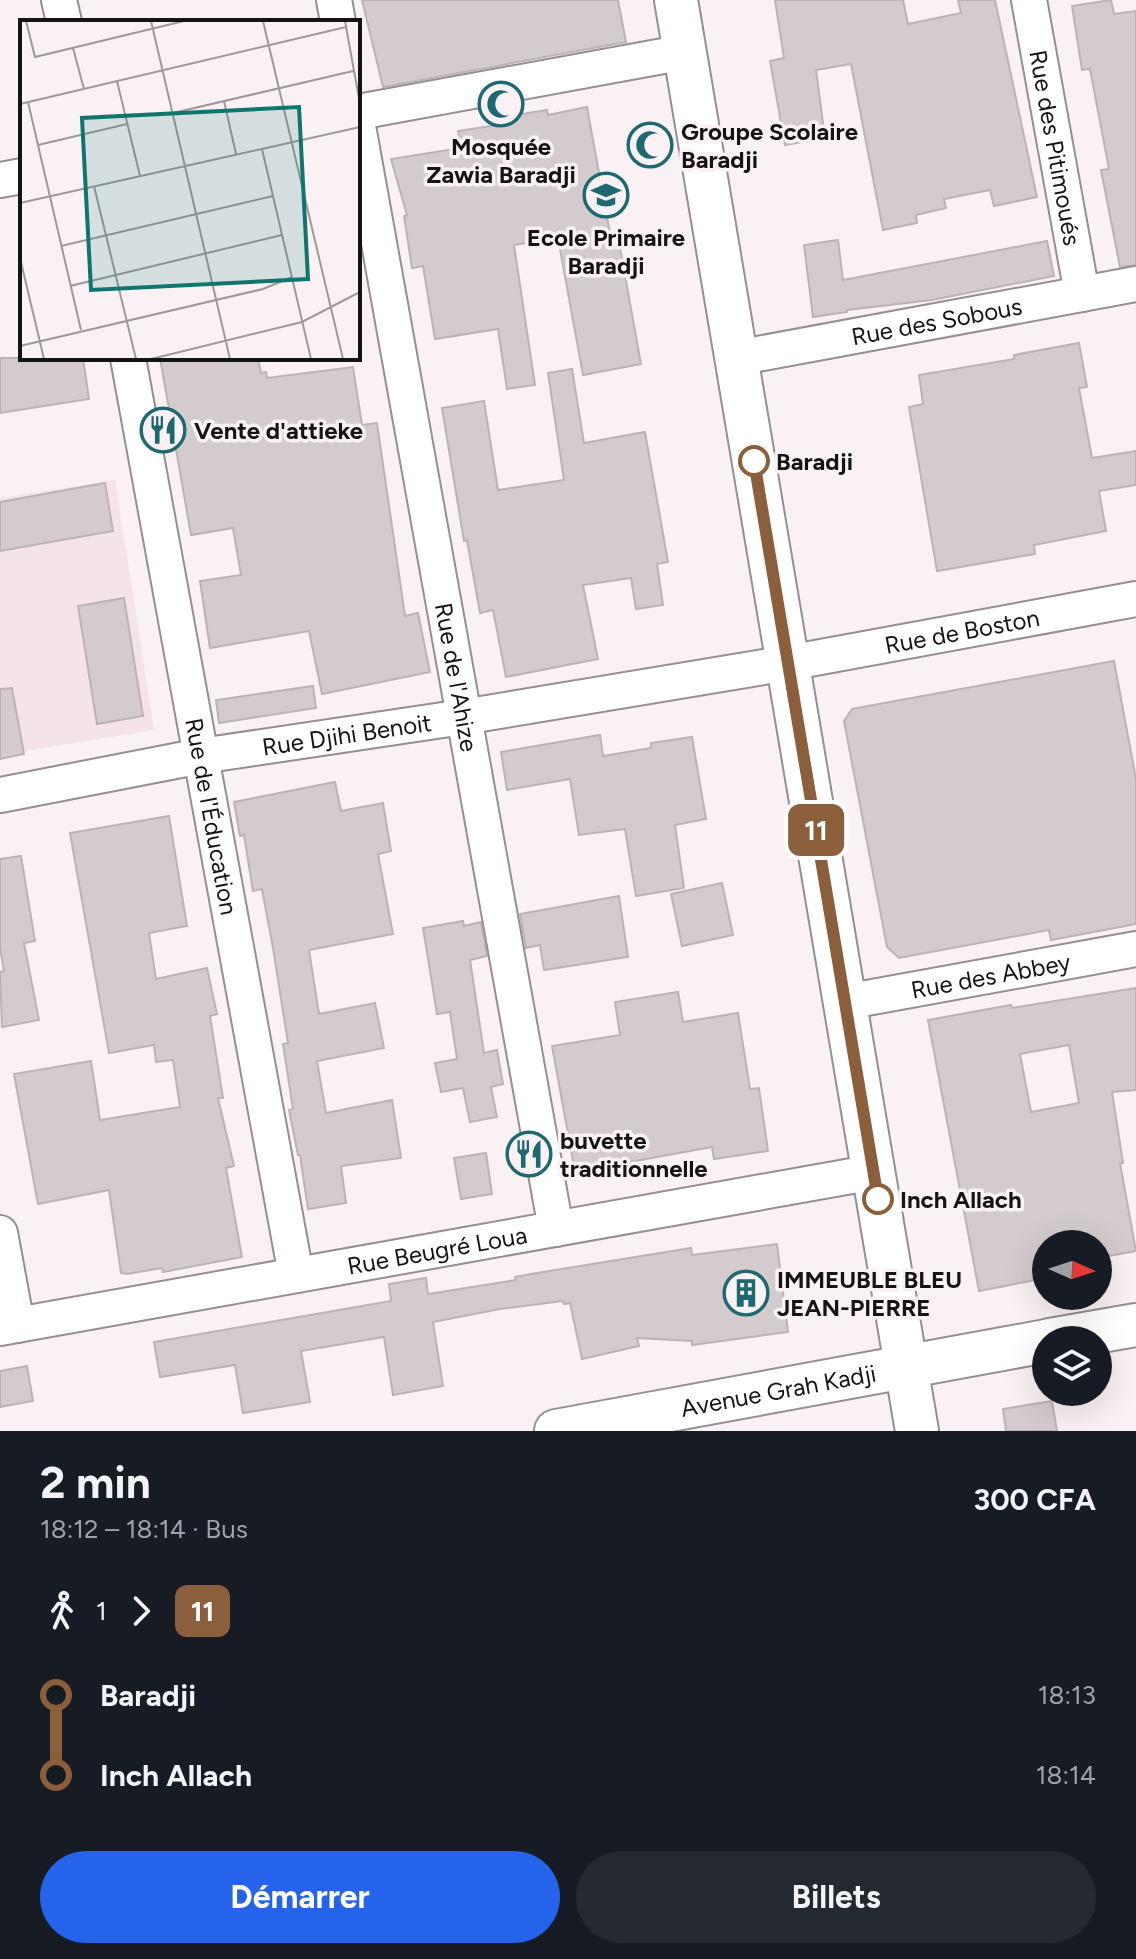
<!DOCTYPE html>
<html lang="fr">
<meta charset="utf-8">
<style>
:root{--surface:#171b24;--page:#242831;--text:#f1f3f6;--muted:#9ea1a6;--accent:#2563eb}
body{margin:0;font-family:Figtree,sans-serif;background:var(--page);color:var(--text);height:100vh;display:flex;flex-direction:column;font-size:30px;white-space:nowrap}
*{box-sizing:border-box;margin:0}
p{font-size:26px;color:var(--muted)}
.icon{flex:none;width:44px;height:44px;fill:none;stroke:currentColor;stroke-width:2;stroke-linecap:round;stroke-linejoin:round}
.map{position:relative;height:1431px;overflow:hidden}
.panel{display:flex;flex-direction:column;background:var(--surface);flex:1}
.panel>*{flex:none}
.badge{padding:0 16px;border-radius:12px;font-size:28px;line-height:52px}
.needle{width:52px;rotate:93deg}
.fabs{position:absolute;left:1032px;top:1230px;display:grid;gap:16px}
.fabs a{display:grid;place-items:center;width:80px;height:80px;border-radius:50%;background:var(--surface);box-shadow:0 8px 32px #0002;font-size:40px}
.map>.badge{position:absolute;translate:-50% -50%;box-shadow:0 0 0 4px #fff}
.legs{display:flex;align-items:center;gap:12px;height:88px;padding:0 40px;font-size:26px}
.legs p{margin-inline-start:auto}
.summary{display:flex;align-items:center;justify-content:space-between;height:136px;padding:0 40px}
h1{font-size:44px;font-weight:700;line-height:60px}
.action{display:flex;gap:16px;margin-top:auto;padding:16px 40px}
.action a{flex:1;height:92px;border-radius:48px;background:var(--accent);color:#fff;font-size:32px;font-weight:700;line-height:92px;text-align:center}
.action a+a{background:var(--page);color:var(--text)}
ul{padding:0 40px;list-style:none}
li{display:flex;align-items:center;gap:28px;height:80px;font-size:30px}
li i{display:grid;place-items:center;width:12px;height:100%;margin:0 10px;background:currentColor}
li i::after{content:'';width:20px;height:20px;margin:-10px;border:6px solid;border-radius:50%;background:var(--surface)}
li p{margin-inline-start:auto}
li:first-child i{background:linear-gradient(#0000 50%,currentColor 0)}
li:last-child i{background:linear-gradient(currentColor 50%,#0000 0)}
.map>svg:first-child{display:block}
.built{fill:#f4e3e8}
.building{fill:#d4cbce;stroke:#bcb3b6;stroke-width:2;fill-rule:evenodd}
.lines{fill:none;stroke-linecap:round;stroke-linejoin:round}
.minor-casing{stroke:#968e91;stroke-width:38}
.tertiary-casing{stroke:#968e91;stroke-width:46}
.minor{stroke:#fff;stroke-width:34}
.tertiary{stroke:#fff;stroke-width:42}
.line-1-casing{stroke:#fff;stroke-width:18}
.line-1{stroke:#8b5e3c;stroke-width:12}
.stop-1-dot{fill:#fff;stroke:#8b5e3c;stroke-width:4}
.labels{text-anchor:middle;dominant-baseline:central;stroke-width:7;stroke-linejoin:round;paint-order:stroke}
.poi-label{font-size:24px;font-weight:bold;fill:#161314;stroke:#faf1f4;text-anchor:start}
.street-label{font-size:24px;fill:#161314;stroke:#faf1f4}
.stop-label{font-size:24px;font-weight:bold;fill:#161314;stroke:#faf1f4;text-anchor:start}
.inset-road{fill:none;stroke:#9f989a;stroke-width:2}
.view{fill:#0f766e;fill-opacity:0.15;stroke:#0f766e;stroke-width:4}
.inset-edge{fill:none;stroke:#161314;stroke-width:4}
</style>
<div class="map">
<svg width="1136" height="1431" viewBox="0 0 1136 1431">
<rect width="100%" height="100%" fill="#faf1f4"/>
<!-- built -->
<path class="built" d="M115,480L154,730L0,755V498Z"/>
<!-- building -->
<path class="building" d="M362,0H618L626,42L383,87Z
M775,0H903L908,24L961,13L958,0H995L1037,197L994,206L990,190L944,199L946,208L916,215L917,223L883,230L851,64L816,70L825,138L785,145L770,61L784,58Z
M1111,0L1114,14L1136,11V265L1120,267L1101,170L1109,169L1090,69L1082,70L1072,6Z
M587,107L610,233L617,231L641,364L583,375L558,238L514,245L535,385L507,389L498,329L435,339L423,266L412,268L404,216L407,215L391,159L461,148L458,131L504,124L503,117L547,110L548,115Z
M838,240L843,280L1047,241L1054,276L932,300L847,310V312L813,317L804,245Z
M1079,343L1087,387L1079,388L1092,458L1136,451V485L1099,491L1106,531L1034,545L1035,554L937,571L909,407L923,404L919,375L1014,359V355Z
M0,358H83L89,399L0,413Z
M160,358H258L261,373L266,372L267,378L353,367L362,425L377,423L405,616L418,613L430,672L322,694L309,631L210,648L200,581L241,575L233,528L191,535Z
M572,369L584,443L645,432L668,562L657,564L663,605L636,609L631,578L583,585L598,659L506,677L493,610L480,613L467,540L464,541L442,408L484,401L498,490L564,480L548,373Z
M105,483L113,531L0,551V502Z
M124,598L143,716L97,724L78,606Z
M1114,661L1136,779V924L1051,940L1049,930L899,958L887,947L844,721L852,709Z
M313,686L316,708L219,723L216,700Z
M12,688L24,754L0,759V689Z
M600,735L603,756L651,748V743L692,737L706,819L675,825L684,888L636,896L625,829L579,835L570,779L507,790L501,752Z
M335,782L341,811L383,803L391,851L378,854L393,934L309,950L319,1014L375,1003L384,1048L317,1061L326,1113L392,1100L401,1158L341,1166L346,1203L308,1209L300,1155H298L289,1110L293,1109L283,1044L288,1043L273,948L262,889L253,891L244,835L240,836L234,802Z
M169,816L187,926L149,933L156,979L207,968L217,1014L210,1016L223,1098H218L234,1166L226,1168L242,1257L163,1272L162,1268L127,1274L121,1273L109,1190L38,1204L14,1074L91,1061L100,1120L180,1107L173,1060L156,1062L154,1045L109,1053L70,833Z
M21,856L35,941L24,943L39,1020L2,1027L0,972L4,971L0,948V859Z
M722,883L733,935L682,946L671,894Z
M619,896L628,957L544,970L540,945L526,948L520,914Z
M463,921L464,926L481,922L487,956L470,960L484,1053L497,1050L503,1084L491,1087L497,1117L470,1122L463,1088L441,1092L435,1063L457,1059L450,1012L437,1014L423,928Z
M1136,988V1090L1112,1092L1123,1163H1120L1136,1251L1098,1258V1244H1046V1278L979,1291L928,1020L1011,1005L1012,1008ZM1069,1045L1079,1103L1031,1112L1020,1054Z
M678,992L683,1022L738,1013L750,1089L759,1088L768,1151L714,1159L712,1147L575,1172L552,1046L620,1035L615,1002Z
M486,1153L492,1194L461,1199L454,1158Z
M777,1244L788,1332L692,1345V1341L637,1338L639,1346L582,1359L570,1303L564,1304L563,1301L500,1309L433,1322L443,1386L393,1395L384,1337L301,1351L310,1402L243,1413L235,1365L160,1377L154,1342L391,1301L389,1284L426,1278L428,1294L516,1280L515,1277L531,1274L691,1248L692,1255Z
M27,1366L33,1401L0,1407V1371Z
M1052,1401L1057,1431H1006L1003,1409Z"/>
<g class="lines">
<!-- minor casing -->
<g class="minor-casing">
<g id="minor">
<path d="M59,0L64,22"/>
<path d="M334,0L338,22"/>
<path id="s1" d="M1029,0L1082,294"/>
<path d="M358,112L685,52"/>
<path id="s2" d="M358,126L556,1229"/>
<path d="M0,180L22,176"/>
<path id="s3" d="M128,358L296,1275"/>
<path id="s4" d="M736,358L1136,284"/>
<path id="s5" d="M0,795L201,756L463,717L788,663L1136,599"/>
<path id="s6" d="M845,1002L1136,949"/>
<path d="M0,1233L17,1325"/>
<path id="s7" d="M0,1328L874,1172"/>
</g>
</g>
<!-- tertiary casing -->
<g class="tertiary-casing">
<g id="tertiary">
<path d="M676,0L917,1431"/>
<path d="M1050,1340L1136,1325"/>
<path id="s8" d="M556,1431L1046,1341"/>
</g>
</g>
<!-- minor -->
<use href="#minor" class="minor"/>
<!-- tertiary -->
<use href="#tertiary" class="tertiary"/>
</g>
<g class="lines">
<!-- line-1 casing -->
<g class="line-1-casing">
<path id="line-1" d="M754,461L878,1199"/>
</g>
<!-- line-1 -->
<use href="#line-1" class="line-1"/>
</g>
<!-- icons -->
<defs>
<g id="mosque-ring" transform="scale(2.3)"><circle r="9.5" fill="#faf1f4" stroke="#1d6871" stroke-width="1.5"/><path d="M3.5-4.9A6 6 0 1 0 3.5 4.9A5 5 0 1 1 3.5-4.9Z" fill="#1d6871"/></g>
<g id="school-ring" transform="scale(2.3)"><circle r="9.5" fill="#faf1f4" stroke="#1d6871" stroke-width="1.5"/><path d="M0-5L7-2L0 1L-7-2ZM-4 1L0 2.5L4 1V4Q0 6-4 4Z" fill="#1d6871"/></g>
<g id="restaurant-ring" transform="scale(2.3)"><circle r="9.5" fill="#faf1f4" stroke="#1d6871" stroke-width="1.5"/><path d="M-5-6h1v4h1v-4h1v4h1v-4h1v5L-1.5 .5V6h-2V.5L-5-1ZM5-6V6H3V1.5H1.5Q1.5-4 5-6Z" fill="#1d6871"/></g>
<g id="building-ring" transform="scale(2.3)"><circle r="9.5" fill="#faf1f4" stroke="#1d6871" stroke-width="1.5"/><path d="M-4-6H4V6H1V3H-1V6H-4ZM-2.5-4.3h1.7v1.8h-1.7ZM.8-4.3h1.7v1.8H.8ZM-2.5-1h1.7V.8h-1.7ZM.8-1h1.7V.8H.8Z" fill="#1d6871"/></g>
</defs>
<g fill-rule="evenodd">
<use href="#mosque-ring" x="501" y="104"/>
<use href="#mosque-ring" x="650" y="145"/>
<use href="#school-ring" x="606" y="195"/>
<use href="#restaurant-ring" x="163" y="430"/>
<use href="#restaurant-ring" x="529" y="1154"/>
<use href="#building-ring" x="746" y="1293"/>
</g>
<!-- markers -->
<g class="stop-1-dot">
<circle cx="754" cy="461" r="14"/>
<circle cx="878" cy="1199" r="14"/>
</g>
<g class="labels">
<!-- poi labels -->
<g class="poi-label">
<text x="681" y="131">Groupe Scolaire<tspan x="681" dy="28">Baradji</tspan></text>
<text x="501" y="146" text-anchor="middle">Mosquée<tspan x="501" dy="28">Zawia Baradji</tspan></text>
<text x="606" y="237" text-anchor="middle">Ecole Primaire<tspan x="606" dy="28">Baradji</tspan></text>
<text x="194" y="430">Vente d'attieke</text>
<text x="560" y="1140">buvette<tspan x="560" dy="28">traditionnelle</tspan></text>
<text x="777" y="1279">IMMEUBLE BLEU<tspan x="777" dy="28">JEAN-PIERRE</tspan></text>
</g>
<!-- street labels -->
<g class="street-label">
<text stroke="none"><textPath href="#s1" startOffset="150">Rue des Pitimoués</textPath></text>
<text stroke="none"><textPath href="#s4" startOffset="204">Rue des Sobous</textPath></text>
<text stroke="none"><textPath href="#s5" startOffset="976">Rue de Boston</textPath></text>
<text stroke="none"><textPath href="#s2" startOffset="560">Rue de l'Ahize</textPath></text>
<text stroke="none"><textPath href="#s5" startOffset="352">Rue Djihi Benoit</textPath></text>
<text stroke="none"><textPath href="#s3" startOffset="466">Rue de l'Éducation</textPath></text>
<text stroke="none"><textPath href="#s6" startOffset="148">Rue des Abbey</textPath></text>
<text stroke="none"><textPath href="#s7" startOffset="444">Rue Beugré Loua</textPath></text>
<text stroke="none"><textPath href="#s8" startOffset="226">Avenue Grah Kadji</textPath></text>
</g>
<!-- stop labels -->
<g class="stop-label">
<text x="776" y="461">Baradji</text>
<text x="900" y="1199">Inch Allach</text>
</g>
</g>
<!-- overview -->
<g transform="translate(20 20)">
<rect width="340" height="340" fill="#faf1f4"/>
<path class="inset-road" d="M6,1L15,37L164,1M131,1L210,339M243,1L323,339M325,1L340,84M53,28L64,69M97,61L120,156M204,81L216,134M8,82L61,310M0,84L326,7M153,93L333,51M18,125L107,104M242,129L291,339M74,166L116,339M0,183L340,107M41,226L253,176M0,238L24,339M50,266L262,215M0,326L243,269L272,257M131,339L282,302L340,272"/>
<path class="view" d="M279,87L288,259L71,270L62,98Z"/>
<rect width="340" height="340" class="inset-edge"/>
</g>
</svg>
<div class="fabs">
<a><svg class="needle" viewBox="-14 -14 28 28"><path d="M0-13l5 13h-10z" fill="#e53935"/><path d="M0 13l5-13h-10z" fill="#9ea1a6"/></svg></a>
<a><svg class="icon" aria-label="layers" viewBox="0 0 24 24"><path d="M12 4l9 5-9 5-9-5zM3 14l9 5 9-5"/></svg></a>
</div>
<b class="badge" style="left:816px;top:830px;background:#8b5e3c;color:#fff">11</b>
</div>
<section class="panel">
<div class="summary"><div><h1>2 min</h1><p>18:12 – 18:14 · Bus</p></div><b>300 CFA</b></div>
<div class="legs"><svg class="icon" aria-label="walk" viewBox="0 0 24 24"><circle cx="13" cy="4" r="2"/><path d="M13 8l-2 6 4 7M11 14l-3 7M7 12l3-4h3l4 4"/></svg>1<svg class="icon" aria-label="forward" viewBox="0 0 24 24"><path d="M9 5l7 7-7 7"/></svg><b class="badge" style="background:#8b5e3c;color:#fff">11</b></div>
<ul>
<li><i style="color:#8b5e3c"></i><b>Baradji</b><p>18:13</p></li>
<li><i style="color:#8b5e3c"></i><b>Inch Allach</b><p>18:14</p></li>
</ul>
<div class="action"><a>Démarrer</a><a>Billets</a></div>
</section>
